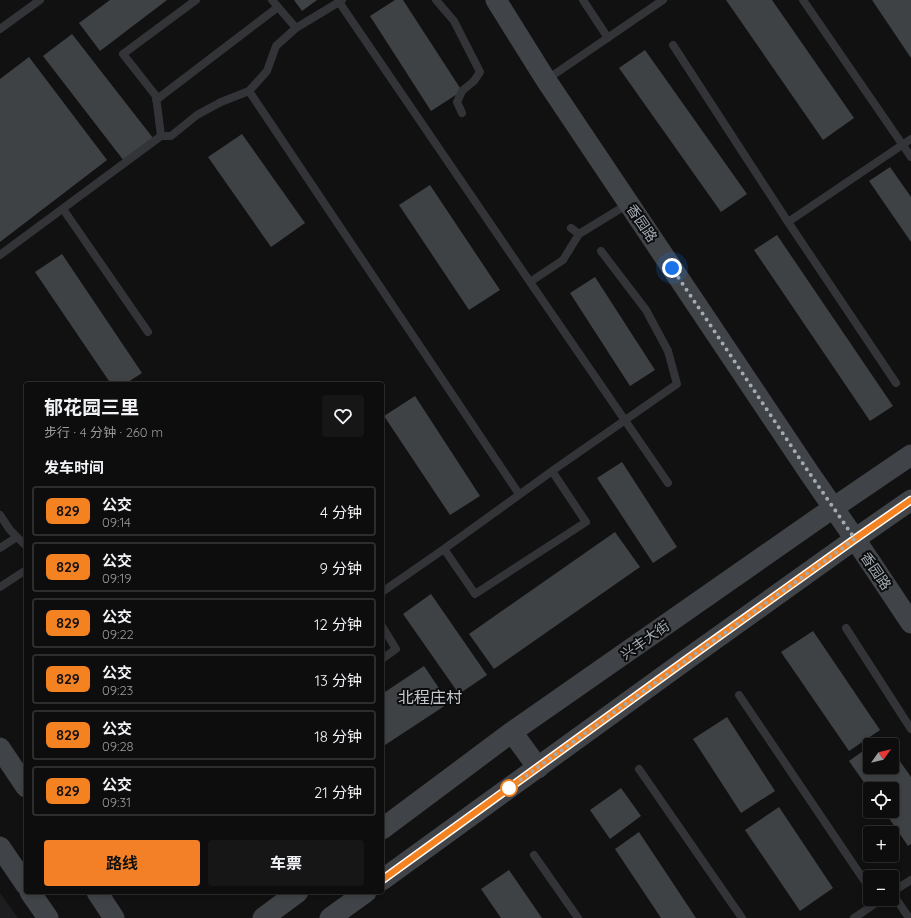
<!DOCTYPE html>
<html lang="zh">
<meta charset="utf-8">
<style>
:root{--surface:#0d0d0e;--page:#161617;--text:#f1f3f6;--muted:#9a9c9e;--line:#2d2d2e;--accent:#f38027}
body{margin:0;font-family:Quicksand,"Noto Sans SC",sans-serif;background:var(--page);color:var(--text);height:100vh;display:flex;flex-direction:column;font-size:15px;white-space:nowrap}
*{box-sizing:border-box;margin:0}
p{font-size:13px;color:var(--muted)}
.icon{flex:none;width:22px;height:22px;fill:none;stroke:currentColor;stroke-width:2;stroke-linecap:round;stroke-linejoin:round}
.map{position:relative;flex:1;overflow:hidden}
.sheet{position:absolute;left:24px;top:382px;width:360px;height:512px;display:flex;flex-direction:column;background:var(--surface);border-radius:4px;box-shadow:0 2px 6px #0003,0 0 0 1px var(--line)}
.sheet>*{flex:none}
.badge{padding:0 8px;border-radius:6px;font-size:14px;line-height:26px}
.needle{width:26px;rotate:56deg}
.buttons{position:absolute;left:863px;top:738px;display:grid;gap:8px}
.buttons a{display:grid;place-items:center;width:36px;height:36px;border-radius:4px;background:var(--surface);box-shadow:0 2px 6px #0003,0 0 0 1px var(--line);font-size:20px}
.you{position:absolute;width:20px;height:20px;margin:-10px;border:3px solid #fff;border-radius:50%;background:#1a73e8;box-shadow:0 0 0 6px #1a73e833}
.map>.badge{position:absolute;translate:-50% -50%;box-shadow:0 0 0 2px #fff}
h2{padding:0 20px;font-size:15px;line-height:36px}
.round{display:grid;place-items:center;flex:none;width:42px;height:42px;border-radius:4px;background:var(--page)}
.headline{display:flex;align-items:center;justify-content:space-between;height:68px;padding:0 20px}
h1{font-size:19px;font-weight:700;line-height:30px}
.button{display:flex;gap:8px;margin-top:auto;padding:8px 20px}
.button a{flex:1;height:46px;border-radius:4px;background:var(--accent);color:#111;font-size:16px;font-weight:700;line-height:46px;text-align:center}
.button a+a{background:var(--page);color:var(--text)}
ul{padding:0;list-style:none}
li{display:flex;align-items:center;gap:12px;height:50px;margin:0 8px 6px;padding:0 12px;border:2px solid var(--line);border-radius:4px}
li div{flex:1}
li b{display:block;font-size:15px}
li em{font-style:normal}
li .badge{min-width:44px;font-weight:700;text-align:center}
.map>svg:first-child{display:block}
.built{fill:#1d1d1f}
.building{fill:#3f4245}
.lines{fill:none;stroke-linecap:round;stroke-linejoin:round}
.lane{stroke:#323437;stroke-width:8}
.secondary{stroke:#404347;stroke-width:21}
.line-casing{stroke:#fff;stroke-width:9}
.line{stroke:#f58220;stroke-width:6}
.walk{stroke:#a2abb3;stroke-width:4;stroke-dasharray:0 7.2}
.stop-dot{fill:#fff;stroke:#f58220;stroke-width:2}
.labels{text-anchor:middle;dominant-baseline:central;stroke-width:4;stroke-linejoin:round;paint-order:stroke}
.street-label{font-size:14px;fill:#a2abb3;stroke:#0c0c0d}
.quarter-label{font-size:16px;fill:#c3c9cf;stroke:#0c0c0d}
</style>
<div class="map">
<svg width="911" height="918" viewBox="0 0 911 918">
<rect width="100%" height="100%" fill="#111112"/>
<!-- built -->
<path class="built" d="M0,893L18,918H0Z"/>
<!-- building -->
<path class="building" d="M110,0H167L100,51L79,23Z
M294,0H317L302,11Z
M395,0H403L462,91L431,111L370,16Z
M726,0H772L854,118L823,140Z
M872,0H911V58Z
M72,34L153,138L124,161L43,56Z
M645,50L747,194L721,212L619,68Z
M29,57L107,160L0,242V79Z
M242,134L305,223L271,247L208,157Z
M890,167L911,197V242L869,181Z
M430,185L500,290L469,310L399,205Z
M777,235L893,406L870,421L754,250Z
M62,254L142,373L125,384H111L35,272Z
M595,277L655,370L630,386L570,293Z
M415,396L480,496L450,515L384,416Z
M622,462L677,547L653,563L597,478Z
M615,532L640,567L494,669L469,634Z
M431,594L487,675L459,694L403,614Z
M813,631L880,730L849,751L781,652Z
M424,666L449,703L382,747V694Z
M727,717L775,791L741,813L693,739Z
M883,737L889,745H871Z
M870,746V767H892V750L911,777V844L908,846L884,811H892V789H870V791L849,761Z
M621,788L641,816L610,839L590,810Z
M779,807L833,888L800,911L745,830Z
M639,832L696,918H661L615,849Z
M509,870L542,918H501L481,889Z"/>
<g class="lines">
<!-- lane -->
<path class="lane" d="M272,0L296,28L339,2
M342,0L339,2L530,282
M436,0L454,21L480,72L474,81L462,91L457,102L462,113
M583,0L608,38
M803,0L911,157
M296,28L276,46L267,71L249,91L519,494
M0,29L40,0
M673,45L788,222L896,383
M546,80L663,0
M156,100L278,7
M161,136H171L197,115L221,102L249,91
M63,209L148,332
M788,222L911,139
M571,228L579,234L628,204
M579,234L563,260L530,282L668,483
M0,255L161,136L156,96L123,54L196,0
M0,515L10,530L26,546
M0,548L17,537
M444,549L555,469
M0,587L26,570
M382,592L444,549L475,594L586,522L552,471L677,384L668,351L646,310L601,251
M382,626L396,649L382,659
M846,628L911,729
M739,695L870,889
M639,769L742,918
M534,855L578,918
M892,892L911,880
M892,893L909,918
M854,918L882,899"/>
<!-- secondary -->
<path class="secondary" d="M496,0L546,80L810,474L855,539L911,623
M512,732L538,768
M0,748L26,787
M382,829L512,732L833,508L911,455
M0,847L26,885
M382,880L690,657L855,539L911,500
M30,892L48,918
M97,892L114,918
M263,918L298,892
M330,918L366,892"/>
</g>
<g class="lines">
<!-- line casing -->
<g class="line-casing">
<path id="line" d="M382,880L690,657L855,539L911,500"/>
</g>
<!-- line -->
<use href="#line" class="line"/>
<!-- walk -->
<path class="walk" d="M509,788L855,539L810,474L672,268"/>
</g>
<!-- markers -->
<circle class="stop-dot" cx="509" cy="788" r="8"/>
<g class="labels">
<!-- street labels -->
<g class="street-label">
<text transform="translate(642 223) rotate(56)">香园路</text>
<text transform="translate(876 571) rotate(56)">香园路</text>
<text transform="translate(645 640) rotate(-35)">兴丰大街</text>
</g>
<!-- quarter labels -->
<g class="quarter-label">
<text x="430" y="697">北程庄村</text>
</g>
</g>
</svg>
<div class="buttons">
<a><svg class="needle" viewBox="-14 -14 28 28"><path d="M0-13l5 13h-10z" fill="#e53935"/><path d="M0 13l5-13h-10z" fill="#9a9c9e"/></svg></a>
<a><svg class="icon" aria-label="locate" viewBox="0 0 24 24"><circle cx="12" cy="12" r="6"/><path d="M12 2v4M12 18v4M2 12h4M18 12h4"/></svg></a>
<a>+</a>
<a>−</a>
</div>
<div class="you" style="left:672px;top:268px"></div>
<section class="sheet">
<div class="headline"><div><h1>郁花园三里</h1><p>步行 · 4 分钟 · 260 m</p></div><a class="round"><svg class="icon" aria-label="heart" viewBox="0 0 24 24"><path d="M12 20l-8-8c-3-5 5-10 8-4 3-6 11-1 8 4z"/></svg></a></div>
<h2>发车时间</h2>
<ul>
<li><span class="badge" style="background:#f58220;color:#111">829</span><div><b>公交</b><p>09:14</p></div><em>4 分钟</em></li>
<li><span class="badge" style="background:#f58220;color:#111">829</span><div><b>公交</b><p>09:19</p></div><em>9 分钟</em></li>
<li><span class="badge" style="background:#f58220;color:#111">829</span><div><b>公交</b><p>09:22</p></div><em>12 分钟</em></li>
<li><span class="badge" style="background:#f58220;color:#111">829</span><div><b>公交</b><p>09:23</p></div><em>13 分钟</em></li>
<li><span class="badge" style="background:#f58220;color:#111">829</span><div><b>公交</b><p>09:28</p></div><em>18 分钟</em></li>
<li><span class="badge" style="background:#f58220;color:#111">829</span><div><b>公交</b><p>09:31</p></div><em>21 分钟</em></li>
</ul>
<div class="button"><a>路线</a><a>车票</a></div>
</section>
</div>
